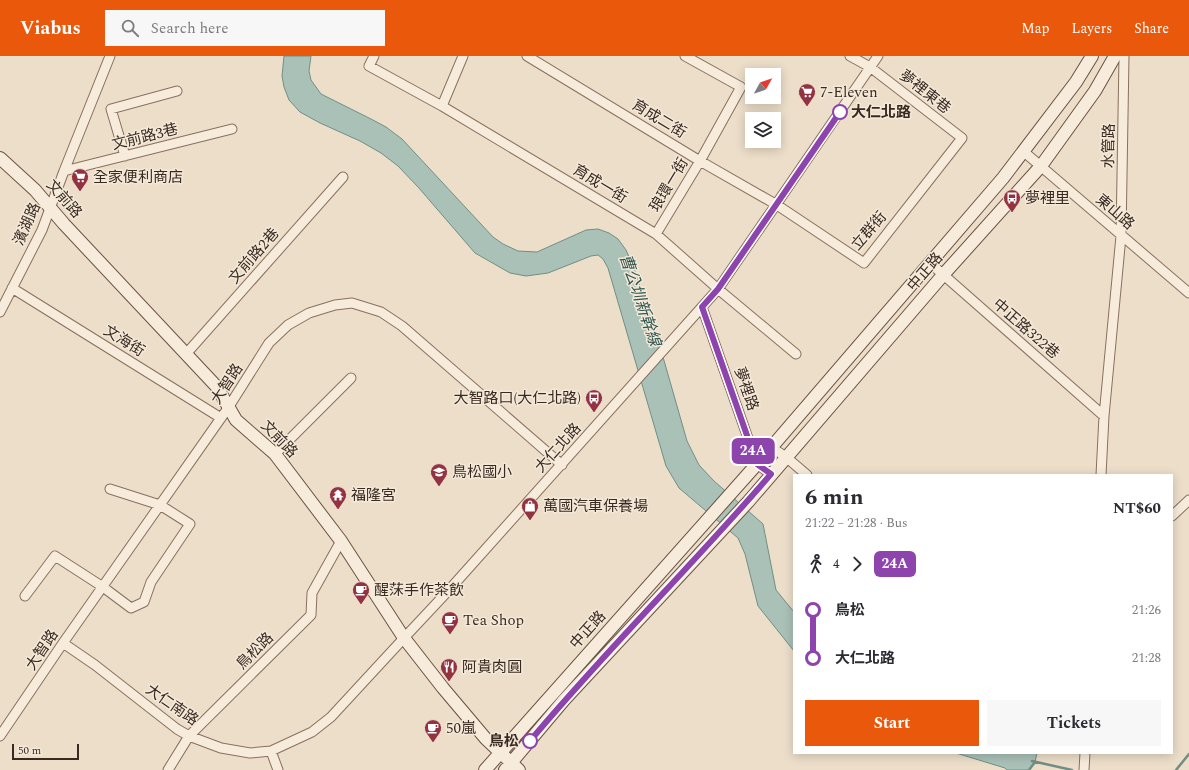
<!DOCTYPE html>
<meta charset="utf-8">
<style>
:root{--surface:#fff;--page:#f7f7f7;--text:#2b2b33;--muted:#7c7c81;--accent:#ea580c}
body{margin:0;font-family:Spectral,"Noto Sans TC",serif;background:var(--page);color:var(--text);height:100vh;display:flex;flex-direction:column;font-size:15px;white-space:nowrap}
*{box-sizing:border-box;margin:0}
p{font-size:13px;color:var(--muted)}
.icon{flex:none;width:22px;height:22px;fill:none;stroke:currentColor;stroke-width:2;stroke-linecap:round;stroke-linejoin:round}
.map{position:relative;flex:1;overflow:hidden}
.sheet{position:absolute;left:793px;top:418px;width:380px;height:280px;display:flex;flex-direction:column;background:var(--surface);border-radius:0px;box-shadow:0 2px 10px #0003}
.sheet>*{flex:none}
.badge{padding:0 8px;border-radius:6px;font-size:14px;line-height:26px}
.needle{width:26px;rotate:50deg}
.fabs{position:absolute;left:745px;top:12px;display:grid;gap:8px}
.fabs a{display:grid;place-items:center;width:36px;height:36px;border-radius:0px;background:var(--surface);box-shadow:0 2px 10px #0003;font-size:20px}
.scale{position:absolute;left:12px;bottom:10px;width:67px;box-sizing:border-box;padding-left:4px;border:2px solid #392a21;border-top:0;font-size:11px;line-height:14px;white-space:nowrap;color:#392a21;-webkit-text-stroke:3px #f4e9d9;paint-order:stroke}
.map>.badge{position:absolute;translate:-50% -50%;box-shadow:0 0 0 2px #fff}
.legs{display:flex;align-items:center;gap:6px;height:44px;padding:0 12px;font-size:13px}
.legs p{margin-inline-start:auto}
.summary{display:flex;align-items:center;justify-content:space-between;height:68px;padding:0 12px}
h1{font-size:22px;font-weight:700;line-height:30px}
.button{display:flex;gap:8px;margin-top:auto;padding:8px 12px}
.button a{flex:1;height:46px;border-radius:0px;background:var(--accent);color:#fff;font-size:16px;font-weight:700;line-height:46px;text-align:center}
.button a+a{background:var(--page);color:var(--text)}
ul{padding:0 12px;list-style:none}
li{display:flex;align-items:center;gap:14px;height:48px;font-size:15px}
li i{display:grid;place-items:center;width:6px;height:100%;margin:0 5px;background:currentColor}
li i::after{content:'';width:10px;height:10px;margin:-5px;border:3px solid;border-radius:50%;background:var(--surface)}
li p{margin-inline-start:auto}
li:first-child i{background:linear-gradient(#0000 50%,currentColor 0)}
li:last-child i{background:linear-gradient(currentColor 50%,#0000 0)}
header{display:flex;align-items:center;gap:24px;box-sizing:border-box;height:56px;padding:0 20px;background:var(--accent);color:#fff}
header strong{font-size:19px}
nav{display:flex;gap:22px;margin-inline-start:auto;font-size:14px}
.search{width:280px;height:36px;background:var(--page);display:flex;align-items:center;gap:10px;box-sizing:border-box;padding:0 14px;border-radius:0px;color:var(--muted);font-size:15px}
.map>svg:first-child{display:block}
.water{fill:#aac1b7;stroke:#708f84}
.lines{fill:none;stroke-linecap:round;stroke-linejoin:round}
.stream{stroke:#708f84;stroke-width:2.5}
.street-casing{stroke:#88705f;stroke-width:11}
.secondary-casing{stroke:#6a5142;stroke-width:14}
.street{stroke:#f7ecdc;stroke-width:9}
.secondary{stroke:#f7ecdc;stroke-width:12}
.line-1-casing{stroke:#fff;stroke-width:9}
.line-1{stroke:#8e44ad;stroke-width:6}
.stop-1-dot{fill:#fff;stroke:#8e44ad;stroke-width:2}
.labels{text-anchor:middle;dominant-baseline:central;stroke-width:3;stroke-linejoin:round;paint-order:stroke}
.poi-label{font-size:15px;fill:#392a21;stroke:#f4e9d9;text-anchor:start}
.street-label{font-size:15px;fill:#392a21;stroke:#f4e9d9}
.stop-label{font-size:15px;font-weight:bold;fill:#392a21;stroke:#f4e9d9;text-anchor:start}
.water-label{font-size:16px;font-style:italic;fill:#325851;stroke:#f4e9d9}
</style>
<header>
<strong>Viabus</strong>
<div class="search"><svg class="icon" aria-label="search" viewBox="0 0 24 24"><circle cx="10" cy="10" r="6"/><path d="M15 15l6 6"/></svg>Search here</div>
<nav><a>Map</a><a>Layers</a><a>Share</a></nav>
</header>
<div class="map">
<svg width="1189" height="714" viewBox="0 0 1189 714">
<rect width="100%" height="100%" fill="#ecdec9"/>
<!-- water -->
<path class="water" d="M284,0H311L309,15L311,24L321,38L371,63L386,71L402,83L493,181L503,188L518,195L537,196L586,174L598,173L609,177L618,183L626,194L634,212L661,294L687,385L699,409L714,425L763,468L776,534L794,556V595L758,550L745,498L738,482L679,432L666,410L608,212L603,203L598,199L591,200L548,217L526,220L510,217L475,197L418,131L398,110L381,97L360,85L320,67L300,56L289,44L284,31L282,20Z
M956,697H1037L1035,706L1029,714H1007L1005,712Z"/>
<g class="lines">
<!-- stream -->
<path class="stream" d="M1032,705L1072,714
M1029,714L1035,706
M1176,714L1189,698"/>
<!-- street casing -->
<g class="street-casing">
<path id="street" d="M374,0L369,10L442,50L656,178L718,233L796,298
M527,0L700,105L777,149L864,207L962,82L870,11L850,0
M442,50L463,0
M1023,95L1189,237
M125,100L111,53L177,35
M64,115L232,73
M656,178L700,105L741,31L685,0
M930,207L1104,360
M12,232L221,362
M702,251L757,408L771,418
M0,256L42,174L64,115L110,0
M186,298L343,121
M771,391L786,401L807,419
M275,398L351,322
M1101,419L1104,360L1121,180L1124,0
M1172,460L1189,444
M25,540L55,500L103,531L131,552L144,546L151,526L190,468L160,449L110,433
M63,587L95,609L177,673L189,680L221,692L250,697L271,695L312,676L331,661L404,582L449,534L718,233L878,0
M0,680L63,587L228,352L269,287L288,269L309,257L335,249L352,247L381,256L402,270L562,409
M271,695L278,714
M168,714L189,680L311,559L312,537L341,485
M1084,714L1085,697"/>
</g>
<!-- secondary casing -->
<g class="secondary-casing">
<path id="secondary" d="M0,102L35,134L64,168L217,331L236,364L275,398L341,485L404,582L443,632L486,683L519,714
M485,714L757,408L1003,122L1076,26L1092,0
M505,714L564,644L748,446L943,219L1041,110L1095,35L1115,0"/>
</g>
<!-- street -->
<use href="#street" class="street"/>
<!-- secondary -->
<use href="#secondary" class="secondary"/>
</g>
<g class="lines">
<!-- line-1 casing -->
<g class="line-1-casing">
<path id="line-1" d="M530,685C607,593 693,509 771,418L757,408L702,251L718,233L840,56"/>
</g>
<!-- line-1 -->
<use href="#line-1" class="line-1"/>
</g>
<!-- icons -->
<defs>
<g id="supermarket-pin" transform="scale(0.9)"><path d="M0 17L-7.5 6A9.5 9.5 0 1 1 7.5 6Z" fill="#93333f" stroke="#f4e9d9"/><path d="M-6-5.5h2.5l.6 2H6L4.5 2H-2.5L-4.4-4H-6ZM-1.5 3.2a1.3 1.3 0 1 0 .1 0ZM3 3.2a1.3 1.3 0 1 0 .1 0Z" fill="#fff"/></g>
<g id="bus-pin" transform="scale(0.9)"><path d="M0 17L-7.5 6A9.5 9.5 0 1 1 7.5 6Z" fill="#93333f" stroke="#f4e9d9"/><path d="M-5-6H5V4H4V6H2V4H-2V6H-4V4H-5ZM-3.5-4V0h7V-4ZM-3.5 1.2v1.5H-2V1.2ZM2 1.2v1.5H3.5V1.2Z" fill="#fff"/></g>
<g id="school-pin" transform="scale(0.9)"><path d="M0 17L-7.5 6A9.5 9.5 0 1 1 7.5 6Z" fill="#93333f" stroke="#f4e9d9"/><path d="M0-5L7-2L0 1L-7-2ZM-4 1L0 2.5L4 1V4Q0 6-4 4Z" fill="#fff"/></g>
<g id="temple-pin" transform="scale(0.9)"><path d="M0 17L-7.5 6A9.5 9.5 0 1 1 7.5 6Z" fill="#93333f" stroke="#f4e9d9"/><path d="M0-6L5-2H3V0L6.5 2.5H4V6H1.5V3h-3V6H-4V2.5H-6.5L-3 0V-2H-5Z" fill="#fff"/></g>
<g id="shop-pin" transform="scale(0.9)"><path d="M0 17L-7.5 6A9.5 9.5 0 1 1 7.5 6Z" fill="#93333f" stroke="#f4e9d9"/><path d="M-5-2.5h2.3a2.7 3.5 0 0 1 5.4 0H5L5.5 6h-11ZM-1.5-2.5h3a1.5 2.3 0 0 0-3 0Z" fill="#fff"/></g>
<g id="cafe-pin" transform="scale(0.9)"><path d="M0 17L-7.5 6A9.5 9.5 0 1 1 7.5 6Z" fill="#93333f" stroke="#f4e9d9"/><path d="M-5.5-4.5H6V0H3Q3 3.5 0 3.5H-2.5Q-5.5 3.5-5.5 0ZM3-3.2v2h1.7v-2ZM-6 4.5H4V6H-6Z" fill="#fff"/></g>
<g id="restaurant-pin" transform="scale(0.9)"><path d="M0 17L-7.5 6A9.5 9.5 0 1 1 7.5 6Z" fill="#93333f" stroke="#f4e9d9"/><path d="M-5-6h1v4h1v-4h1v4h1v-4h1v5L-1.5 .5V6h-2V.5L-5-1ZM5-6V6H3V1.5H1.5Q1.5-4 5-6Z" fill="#fff"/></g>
</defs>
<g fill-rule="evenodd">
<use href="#supermarket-pin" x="807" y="36"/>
<use href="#supermarket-pin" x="80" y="121"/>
<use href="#bus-pin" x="1012" y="142"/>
<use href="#bus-pin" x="594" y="342"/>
<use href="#school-pin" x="439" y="416"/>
<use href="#temple-pin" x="338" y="439"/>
<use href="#shop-pin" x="530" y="450"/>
<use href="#cafe-pin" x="361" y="534"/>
<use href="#cafe-pin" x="450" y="564"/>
<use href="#restaurant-pin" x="449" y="611"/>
<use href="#cafe-pin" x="433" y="672"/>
</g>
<!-- markers -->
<g class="stop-1-dot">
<circle cx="840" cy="56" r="7"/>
<circle cx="530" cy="685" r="7"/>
</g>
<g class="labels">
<!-- poi labels -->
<g class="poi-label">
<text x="820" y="36">7-Eleven</text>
<text x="93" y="121">全家便利商店</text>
<text x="1025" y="142">夢裡里</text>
<text x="581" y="342" text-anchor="end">大智路口(大仁北路)</text>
<text x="452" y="416">鳥松國小</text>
<text x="351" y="439">福隆宮</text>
<text x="543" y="450">萬國汽車保養場</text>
<text x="374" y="534">醒莯手作茶飲</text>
<text x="463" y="564">Tea Shop</text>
<text x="462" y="611">阿貴肉圓</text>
<text x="446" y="672">50嵐</text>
</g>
<!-- street labels -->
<g class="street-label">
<text transform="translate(925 36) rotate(38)">夢裡東巷</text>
<text transform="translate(659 63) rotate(31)">育成二街</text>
<text transform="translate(145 81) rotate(-14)">文前路3巷</text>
<text transform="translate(1109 90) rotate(-89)">水管路</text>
<text transform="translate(600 128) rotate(31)">育成一街</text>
<text transform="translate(669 129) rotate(-59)">琅環一街</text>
<text transform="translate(64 143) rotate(49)">文前路</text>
<text transform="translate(1115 156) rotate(41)">東山路</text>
<text transform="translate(27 168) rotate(-66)">濱湖路</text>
<text transform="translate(869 175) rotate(-49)">立群街</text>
<text transform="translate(254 200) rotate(-49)">文前路2巷</text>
<text transform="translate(925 216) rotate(-49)">中正路</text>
<text transform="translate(1026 273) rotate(41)">中正路322巷</text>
<text transform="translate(124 285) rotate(32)">文海街</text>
<text transform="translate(227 328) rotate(-57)">大智路</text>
<text transform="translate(746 333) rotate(71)">夢裡路</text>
<text transform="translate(279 383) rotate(46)">文前路</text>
<text transform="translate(558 392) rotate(-48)">大仁北路</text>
<text transform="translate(588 574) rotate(-48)">中正路</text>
<text transform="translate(42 594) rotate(-56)">大智路</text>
<text transform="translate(255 595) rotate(-45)">鳥松路</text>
<text transform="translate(172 649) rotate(35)">大仁南路</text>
</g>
<!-- stop labels -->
<g class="stop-label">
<text x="851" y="56">大仁北路</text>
<text x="519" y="685" text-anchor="end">鳥松</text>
</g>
<!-- water labels -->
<g class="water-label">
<text transform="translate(640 244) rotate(71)">曹公圳新幹線</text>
</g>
</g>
</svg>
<div class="fabs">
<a><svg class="needle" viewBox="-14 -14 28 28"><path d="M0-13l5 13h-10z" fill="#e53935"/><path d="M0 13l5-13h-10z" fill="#7c7c81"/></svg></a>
<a><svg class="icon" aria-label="layers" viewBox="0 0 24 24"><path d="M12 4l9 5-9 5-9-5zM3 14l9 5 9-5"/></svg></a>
</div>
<div class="scale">50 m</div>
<b class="badge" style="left:753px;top:395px;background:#8e44ad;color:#fff">24A</b>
<section class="sheet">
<div class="summary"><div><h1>6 min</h1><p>21:22 – 21:28 · Bus</p></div><b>NT$60</b></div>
<div class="legs"><svg class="icon" aria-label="walk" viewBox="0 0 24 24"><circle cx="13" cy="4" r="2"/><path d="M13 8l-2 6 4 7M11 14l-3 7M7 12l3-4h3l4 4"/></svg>4<svg class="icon" aria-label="forward" viewBox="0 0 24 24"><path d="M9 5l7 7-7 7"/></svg><b class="badge" style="background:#8e44ad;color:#fff">24A</b></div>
<ul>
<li><i style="color:#8e44ad"></i><b>鳥松</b><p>21:26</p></li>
<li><i style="color:#8e44ad"></i><b>大仁北路</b><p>21:28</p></li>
</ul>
<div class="button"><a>Start</a><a>Tickets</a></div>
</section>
</div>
